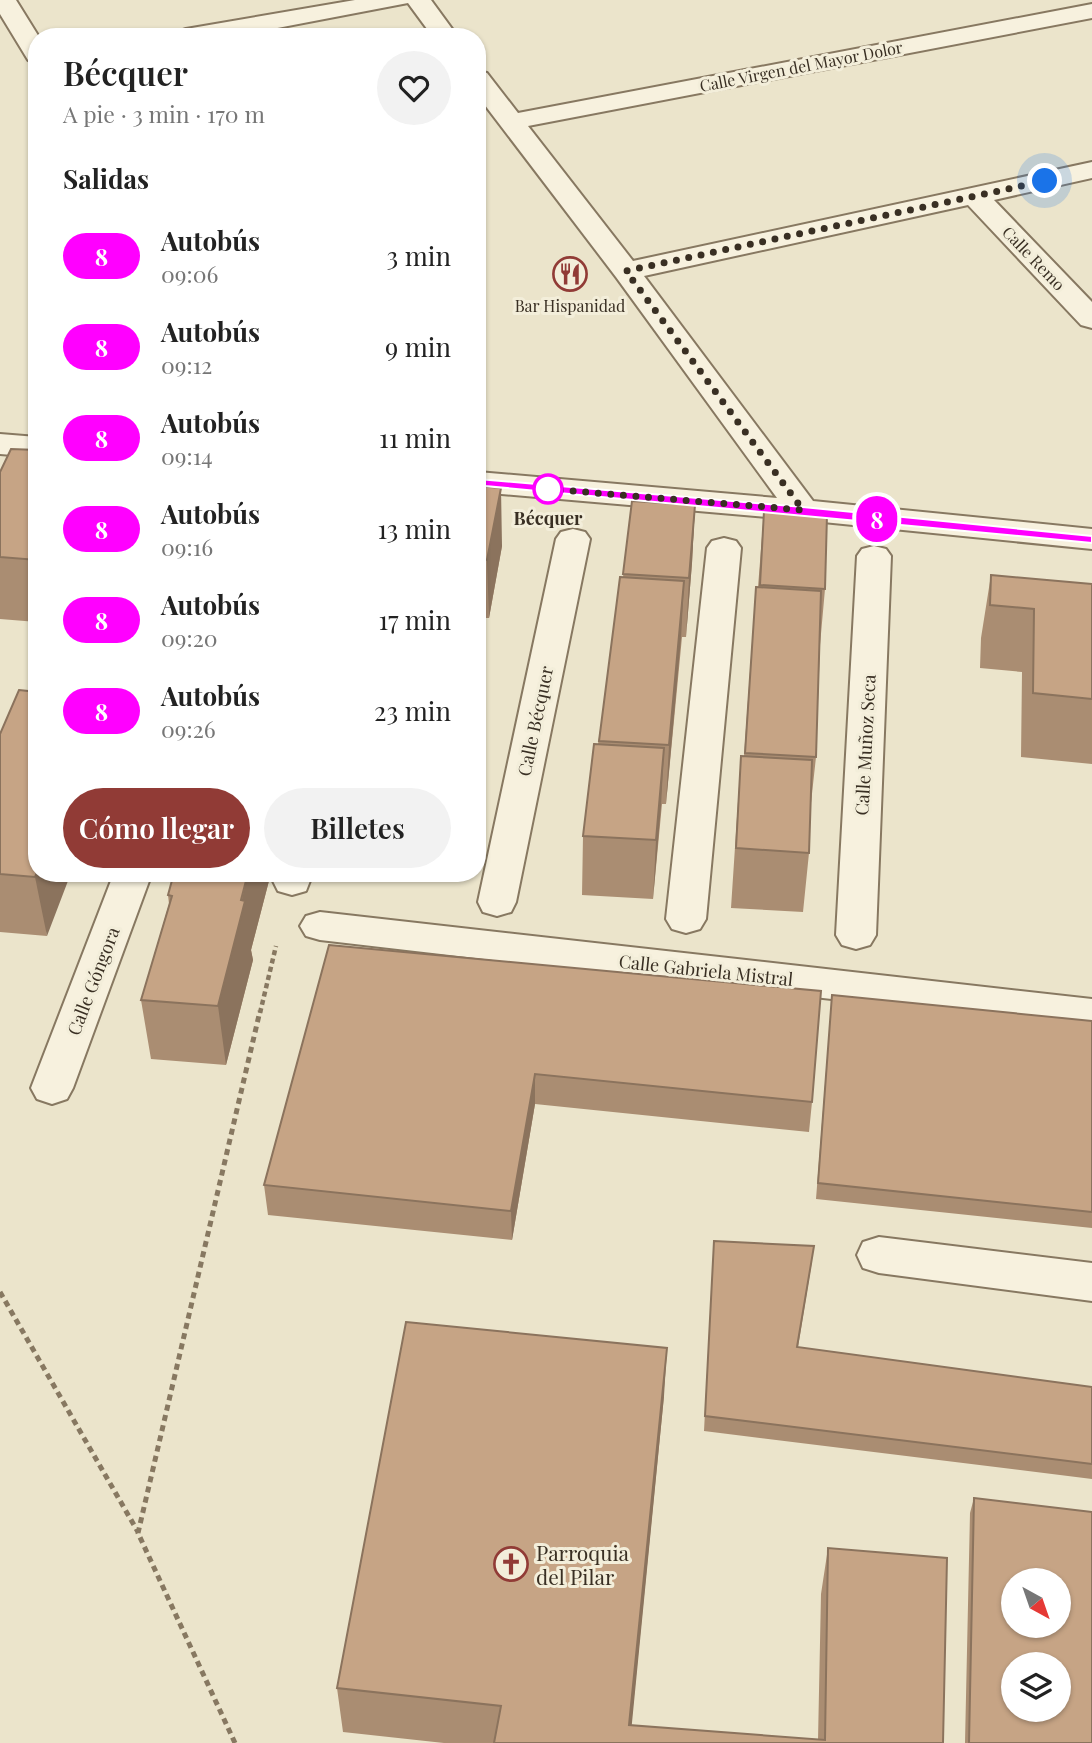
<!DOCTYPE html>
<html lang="es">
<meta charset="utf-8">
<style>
:root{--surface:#fff;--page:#f2f2f2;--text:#222;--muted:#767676;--accent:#913b36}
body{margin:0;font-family:"Playfair Display",serif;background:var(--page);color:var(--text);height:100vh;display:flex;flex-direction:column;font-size:26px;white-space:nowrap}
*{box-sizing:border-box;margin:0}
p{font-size:23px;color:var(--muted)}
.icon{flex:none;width:38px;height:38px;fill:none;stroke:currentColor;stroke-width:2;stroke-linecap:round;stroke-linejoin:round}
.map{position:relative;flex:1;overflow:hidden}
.drawer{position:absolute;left:28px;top:28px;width:458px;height:854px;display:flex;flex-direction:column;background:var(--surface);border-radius:28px;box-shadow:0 2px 5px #0004}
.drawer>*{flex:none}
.badge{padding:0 14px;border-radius:23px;font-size:24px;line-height:46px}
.needle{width:46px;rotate:140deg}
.fabs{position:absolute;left:1001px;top:1568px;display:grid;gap:14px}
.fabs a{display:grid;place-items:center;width:70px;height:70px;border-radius:50%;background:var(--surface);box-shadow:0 2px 5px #0004;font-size:35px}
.you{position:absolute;width:35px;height:35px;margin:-18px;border:5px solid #fff;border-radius:50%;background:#1a73e8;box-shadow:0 0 0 10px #1a73e833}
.map>.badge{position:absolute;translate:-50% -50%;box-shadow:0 0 0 4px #fff}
h2{padding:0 35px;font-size:26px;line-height:63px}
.round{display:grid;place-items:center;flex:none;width:74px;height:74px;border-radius:37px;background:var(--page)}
.summary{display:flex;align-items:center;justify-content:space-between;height:119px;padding:0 35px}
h1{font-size:33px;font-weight:600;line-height:52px}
.primary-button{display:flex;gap:14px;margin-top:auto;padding:14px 35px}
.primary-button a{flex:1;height:80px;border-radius:42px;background:var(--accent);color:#fff;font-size:28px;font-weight:600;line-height:80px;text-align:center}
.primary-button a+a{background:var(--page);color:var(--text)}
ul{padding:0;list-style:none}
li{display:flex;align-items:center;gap:21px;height:91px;padding:0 35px}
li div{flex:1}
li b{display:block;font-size:26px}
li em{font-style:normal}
li .badge{min-width:77px;font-weight:700;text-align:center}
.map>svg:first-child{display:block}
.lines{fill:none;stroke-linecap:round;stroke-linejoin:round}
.minor-casing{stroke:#877861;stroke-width:4}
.path-far1{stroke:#877861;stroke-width:4.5;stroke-dasharray:5 3.5;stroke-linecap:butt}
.path{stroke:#877861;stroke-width:5;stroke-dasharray:6 4.5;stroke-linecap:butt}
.minor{fill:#f7f1de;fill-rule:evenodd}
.wall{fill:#aa8d72}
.shaded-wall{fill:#8b735d}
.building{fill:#c6a485;stroke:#8b735d;stroke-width:2;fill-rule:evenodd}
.line{fill:#f0f;stroke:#fff;stroke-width:2}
.walk{stroke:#392f23;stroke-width:7;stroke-dasharray:0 12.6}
.stop-dot{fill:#fff;stroke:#f0f;stroke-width:3.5}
.labels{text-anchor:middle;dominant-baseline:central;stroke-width:6;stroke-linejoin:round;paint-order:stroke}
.far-street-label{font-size:16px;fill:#392f23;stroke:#f3eeda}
.far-poi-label{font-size:16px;fill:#392f23;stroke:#f3eeda}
.stop-label{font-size:18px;font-weight:bold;fill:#392f23;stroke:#f3eeda}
.street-label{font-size:18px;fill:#392f23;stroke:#f3eeda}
.near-poi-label{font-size:21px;fill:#392f23;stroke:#f3eeda;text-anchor:start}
</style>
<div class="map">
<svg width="1092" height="1743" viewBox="0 0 1092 1743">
<rect width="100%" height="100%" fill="#ebe4cb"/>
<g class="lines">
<!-- minor casing -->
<g class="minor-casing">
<path id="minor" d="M0,0H16L39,37L37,63L28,60L0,14Z
M355,0H431L458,37H433L408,3L231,37H174L177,32L186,29Z
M1092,4V18L528,126L633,261L1092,162V178L994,200L1092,302V328L1081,325L968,205L644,276L813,501L1092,529V549L803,520L478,492V472L777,498L616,277L478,96V71L487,73L518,113Z
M0,434L37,437V457L0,454Z
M573,529L585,532L590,539L516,902L511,912L497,916L483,912L478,902L556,539L561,532Z
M724,538L736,541L741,548L706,919L700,929L686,933L672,929L666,919L707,548L712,541Z
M874,546L886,549L891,556L876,935L870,945L856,949L842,945L836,935L857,556L862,549Z
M114,873H152L73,1088L67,1099L52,1104L37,1099L31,1088Z
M275,873H313L306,891L292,895L278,891L273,881Z
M320,912L1092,999V1029L320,940L306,936L300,926L306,916Z
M879,1237L1092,1263V1301L879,1273L863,1268L857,1255L863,1242Z"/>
</g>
<!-- path-far1 -->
<path class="path-far1" d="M260,1013L276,946"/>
<!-- path -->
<path class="path" d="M0,1292L138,1532
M235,1743L138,1533L260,1011"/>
<!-- minor -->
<use href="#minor" class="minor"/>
</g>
<!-- wall -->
<path class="wall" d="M37,450V622L0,619V472Z
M478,486L502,546L489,618H484L478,657Z
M632,501L695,505L692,563L686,637H682L666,804H662L653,899L582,895L583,836L598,744L623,577Z
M764,511L825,589L820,645L816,757L810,812L809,853L803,912L731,908L741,756H744L756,587H758Z
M991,575L1092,584V764L1021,757L1022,672L980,668L981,638Z
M19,690L47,936L0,932V734Z
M174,873H271L251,950L253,960L226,1065L151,1059L141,1000L169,904L168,895Z
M392,873H434L433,876Z
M329,945L812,1102L809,1132L535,1104L512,1240L268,1215L264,1185Z
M832,995L1092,1021V1228L816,1199Z
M713,1257L812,1261L798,1347L1092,1387V1479L704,1431Z
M664,1396L631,1726L818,1740L821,1594L828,1548L943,1743H444L343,1732L337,1688Z
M974,1498L1092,1743H965L970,1513Z"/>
<!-- shaded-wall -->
<path class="shaded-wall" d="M501,488L502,546L489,618L487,560Z
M695,505L692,563L686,637L689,578Z
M483,562L484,621L478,657V590Z
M684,581L681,639L666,804L669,745Z
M664,748L661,807L653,899L656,840Z
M37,872V873H71L47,936L35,877Z
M248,873H271L251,950L253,960L226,1065L218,1006Z
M535,1074V1104L512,1240L511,1211Z
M667,1348L664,1396L630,1743L629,1725Z"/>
<!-- building -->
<path class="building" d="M11,449L37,450V560L0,557V472Z
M478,486L501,488L487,560L478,559Z
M632,501L695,505L689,578L623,574Z
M764,511L827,515L825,589L760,585Z
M478,562H483L478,590Z
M991,575L1092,584V699L1033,693L1034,609L990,605Z
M620,577L684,581L669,745L599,741Z
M756,587L821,591L816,757L745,753Z
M19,690L37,692V872L35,877L0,874V734Z
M594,744L664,748L656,840L583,836Z
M741,756L812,760L809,853L736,848Z
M174,873H248L241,900L245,901L218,1006L141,1000L172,896L168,895Z
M329,945L821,991L812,1102L535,1074L511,1211L264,1185Z
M832,995L1092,1021V1212L818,1183Z
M714,1241L814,1246L797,1347L1092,1387V1464L705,1416Z
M406,1322L667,1348L629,1725L825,1740L828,1548L947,1558L943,1743H494L501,1706L337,1688Z
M974,1498L1092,1512V1743H969ZM1013,1580H1059V1626H1013ZM1013,1664H1059V1710H1013Z"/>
<!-- line -->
<path class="line" d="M478,479L803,507L1092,536V543L474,485L472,482Z"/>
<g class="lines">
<!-- walk -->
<path class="walk" d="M548,489L803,510L626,271L1045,181"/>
</g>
<!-- icons -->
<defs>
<g id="restaurant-ring" transform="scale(1.75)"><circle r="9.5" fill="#f3eeda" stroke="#913b36" stroke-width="1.5"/><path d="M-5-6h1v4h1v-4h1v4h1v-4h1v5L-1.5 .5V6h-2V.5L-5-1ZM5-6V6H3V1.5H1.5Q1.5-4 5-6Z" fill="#913b36"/></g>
<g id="church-ring" transform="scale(1.75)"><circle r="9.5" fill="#f3eeda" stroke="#913b36" stroke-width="1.5"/><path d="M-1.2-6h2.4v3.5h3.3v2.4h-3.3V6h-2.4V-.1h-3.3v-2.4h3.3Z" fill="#913b36"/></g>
</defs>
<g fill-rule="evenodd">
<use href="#restaurant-ring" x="570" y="274"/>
<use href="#church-ring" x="511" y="1564"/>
</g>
<!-- markers -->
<circle class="stop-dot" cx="548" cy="489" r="14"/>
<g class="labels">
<!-- far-street labels -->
<g class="far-street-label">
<text transform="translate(801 66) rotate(-11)">Calle Virgen del Mayor Dolor</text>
<text transform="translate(1034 258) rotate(46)">Calle Remo</text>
</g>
<!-- far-poi labels -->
<g class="far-poi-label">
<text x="570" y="305">Bar Hispanidad</text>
</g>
<!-- stop labels -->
<g class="stop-label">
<text x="548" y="518">Bécquer</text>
</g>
<!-- street labels -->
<g class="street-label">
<text transform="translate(535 721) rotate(-78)">Calle Bécquer</text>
<text transform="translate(865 745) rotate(-87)">Calle Muñoz Seca</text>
<text transform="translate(706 970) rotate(6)">Calle Gabriela Mistral</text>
<text transform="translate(93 981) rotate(-69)">Calle Góngora</text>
</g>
<!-- near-poi labels -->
<g class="near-poi-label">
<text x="536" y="1552">Parroquia<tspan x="536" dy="24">del Pilar</tspan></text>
</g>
</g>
</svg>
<div class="fabs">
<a><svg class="needle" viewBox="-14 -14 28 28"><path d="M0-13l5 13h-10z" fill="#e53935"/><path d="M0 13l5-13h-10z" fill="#767676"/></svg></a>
<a><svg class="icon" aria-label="layers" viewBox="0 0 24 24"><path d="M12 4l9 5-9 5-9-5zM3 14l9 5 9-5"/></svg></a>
</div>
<div class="you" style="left:1045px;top:181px"></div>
<b class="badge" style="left:877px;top:519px;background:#f0f;color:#fff">8</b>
<section class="drawer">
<div class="summary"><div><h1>Bécquer</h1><p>A pie · 3 min · 170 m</p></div><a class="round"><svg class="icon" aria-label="heart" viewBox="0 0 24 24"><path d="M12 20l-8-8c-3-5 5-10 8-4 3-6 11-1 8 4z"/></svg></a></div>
<h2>Salidas</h2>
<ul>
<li><span class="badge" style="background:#f0f;color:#fff">8</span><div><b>Autobús</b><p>09:06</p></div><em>3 min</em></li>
<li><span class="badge" style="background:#f0f;color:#fff">8</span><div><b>Autobús</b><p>09:12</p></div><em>9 min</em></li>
<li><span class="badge" style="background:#f0f;color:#fff">8</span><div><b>Autobús</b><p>09:14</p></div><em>11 min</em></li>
<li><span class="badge" style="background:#f0f;color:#fff">8</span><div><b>Autobús</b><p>09:16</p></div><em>13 min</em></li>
<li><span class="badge" style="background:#f0f;color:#fff">8</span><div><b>Autobús</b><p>09:20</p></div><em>17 min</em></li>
<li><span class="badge" style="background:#f0f;color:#fff">8</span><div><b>Autobús</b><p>09:26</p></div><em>23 min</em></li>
</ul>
<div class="primary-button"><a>Cómo llegar</a><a>Billetes</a></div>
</section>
</div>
